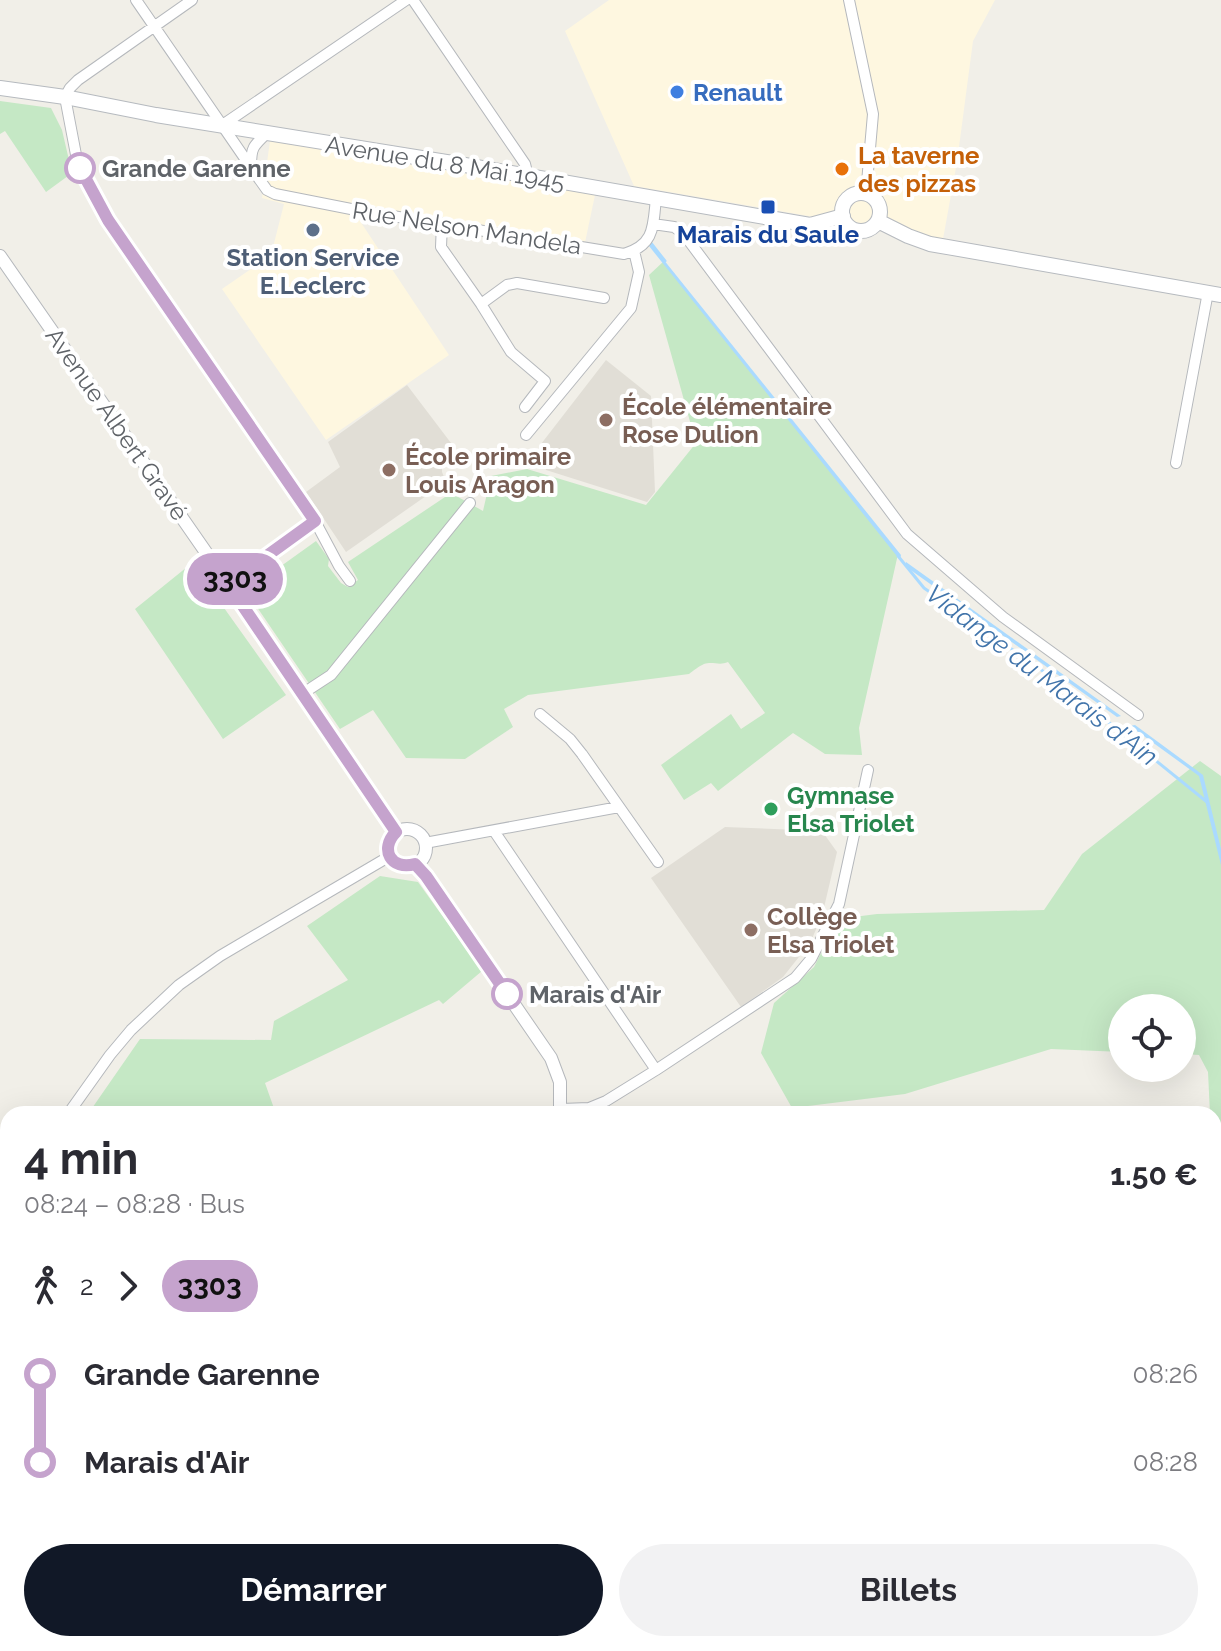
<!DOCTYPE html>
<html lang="fr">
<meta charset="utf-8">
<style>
:root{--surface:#fff;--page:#f2f2f3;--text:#2b2b33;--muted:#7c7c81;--accent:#111827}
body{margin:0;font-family:Raleway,sans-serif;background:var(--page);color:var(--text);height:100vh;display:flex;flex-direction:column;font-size:30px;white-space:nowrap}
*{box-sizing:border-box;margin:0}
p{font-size:26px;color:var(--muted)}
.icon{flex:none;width:44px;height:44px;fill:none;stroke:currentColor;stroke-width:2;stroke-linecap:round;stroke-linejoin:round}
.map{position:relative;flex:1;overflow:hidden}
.details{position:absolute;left:0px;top:1106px;width:1222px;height:546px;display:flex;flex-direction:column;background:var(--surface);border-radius:24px 24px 0 0;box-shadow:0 8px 32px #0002}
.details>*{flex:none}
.badge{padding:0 16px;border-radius:26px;font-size:28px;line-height:52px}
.tools{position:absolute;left:1108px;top:994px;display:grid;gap:16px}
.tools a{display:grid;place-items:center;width:88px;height:88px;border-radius:50%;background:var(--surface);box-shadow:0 8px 32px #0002;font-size:40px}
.map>.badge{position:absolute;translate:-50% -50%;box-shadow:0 0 0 4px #fff}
.legs{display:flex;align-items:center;gap:12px;height:88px;padding:0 24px;font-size:26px}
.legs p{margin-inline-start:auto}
.overview{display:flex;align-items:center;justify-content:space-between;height:136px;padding:0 24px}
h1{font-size:44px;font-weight:700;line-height:60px}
.primary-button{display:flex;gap:16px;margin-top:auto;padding:16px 24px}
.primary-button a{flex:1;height:92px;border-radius:48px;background:var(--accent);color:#fff;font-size:32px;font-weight:700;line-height:92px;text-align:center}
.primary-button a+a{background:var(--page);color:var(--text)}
ul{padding:0 24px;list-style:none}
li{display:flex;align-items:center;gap:28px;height:88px;font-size:30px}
li i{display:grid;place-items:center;width:12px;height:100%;margin:0 10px;background:currentColor}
li i::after{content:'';width:20px;height:20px;margin:-10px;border:6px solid;border-radius:50%;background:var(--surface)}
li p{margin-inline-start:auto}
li:first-child i{background:linear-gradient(#0000 50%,currentColor 0)}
li:last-child i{background:linear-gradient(currentColor 50%,#0000 0)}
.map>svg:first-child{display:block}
.commercial{fill:#fef7e0}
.education{fill:#e1ded6}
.green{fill:#c5e8c5}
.water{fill:#aadaff}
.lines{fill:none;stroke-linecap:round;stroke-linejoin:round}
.stream{stroke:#aadaff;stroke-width:3}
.minor-casing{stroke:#b5b8bc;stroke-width:12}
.tertiary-casing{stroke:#b5b8bc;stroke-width:14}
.secondary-casing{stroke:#b6babf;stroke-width:16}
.minor{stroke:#fff;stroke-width:10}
.tertiary{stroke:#fff;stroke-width:12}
.secondary{stroke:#fff;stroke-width:14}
.line-1-casing{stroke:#fff;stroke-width:18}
.line-1{stroke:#c5a3cd;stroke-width:12}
.shop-dot{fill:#3f7fe0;stroke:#fff;stroke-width:3}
.stop-1-dot{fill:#fff;stroke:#c5a3cd;stroke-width:4}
.food-dot{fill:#e8710a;stroke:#fff;stroke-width:3}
.transit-dot{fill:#1a4fb4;stroke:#fff;stroke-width:3}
.service-dot{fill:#5c6f8a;stroke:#fff;stroke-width:3}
.education-dot{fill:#8d6e63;stroke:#fff;stroke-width:3}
.leisure-dot{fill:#2e9e5b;stroke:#fff;stroke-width:3}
.labels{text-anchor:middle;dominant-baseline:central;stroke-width:8;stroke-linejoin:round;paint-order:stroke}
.shop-label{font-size:24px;font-weight:bold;fill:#366cbe;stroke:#fff;text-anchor:start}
.food-label{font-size:24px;font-weight:bold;fill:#c56008;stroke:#fff;text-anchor:start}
.street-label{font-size:24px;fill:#5f6368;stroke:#fff}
.stop-label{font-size:24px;font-weight:bold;fill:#5f6368;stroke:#fff;text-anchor:start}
.transit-label{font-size:24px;font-weight:bold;fill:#164399;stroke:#fff}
.service-label{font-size:24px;font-weight:bold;fill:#4e5e75;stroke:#fff}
.education-label{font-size:24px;font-weight:bold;fill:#785e54;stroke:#fff;text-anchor:start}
.leisure-label{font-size:24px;font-weight:bold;fill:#27864d;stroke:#fff;text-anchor:start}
.water-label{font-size:26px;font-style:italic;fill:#4174aa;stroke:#fff}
</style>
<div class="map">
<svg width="1221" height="1651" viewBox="0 0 1221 1651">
<rect width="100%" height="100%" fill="#f1efe8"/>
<!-- commercial -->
<path class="commercial" d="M609,0H995L973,41L957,162L943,239L634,186L565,31Z
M270,141L595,195L583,252L356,215L449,355L326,440L222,289L271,255L284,204L262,198Z"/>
<!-- education -->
<path class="education" d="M606,360L651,396L655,492L647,502L546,470L541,444Z
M407,385L451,443L442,462V472L446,482L346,552L306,492L340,467L328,442Z
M725,827L822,831L837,852L822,916L810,943L783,977L741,1007L651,878Z
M1214,1568L1221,1577V1651H1092L1096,1644H1214Z"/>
<!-- green -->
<path class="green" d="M0,101L51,108L62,130L72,173L46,192L5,131L0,134Z
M664,261L898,554L859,728L862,755L825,754L793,733L718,791L711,783L684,800L661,765L731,714L741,729L765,713L728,662C719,666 713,661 704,664C699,666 693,671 689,674L528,695L504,709L513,727L465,759L406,758L373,710L340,729L246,591L247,585L256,584L316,541L329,559L328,566L341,583L348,587L358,580L348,562L451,493L483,511L491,476L527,469L646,505L696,443L649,275Z
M192,563L286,695L223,739L135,609Z
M1200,761L1221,776V1258L1214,1243V1114H1210L1208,1072L1199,1055L1182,1054V1008H1122V1052L1051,1049L905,1094L792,1108L761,1053L774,1003L814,967L838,919L877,914L1044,910L1082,854Z
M380,876L418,882L482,971L443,1004L439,1000L265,1083L276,1114H88L140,1039L271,1040L274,1021L348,980L307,926Z"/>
<!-- water -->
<path class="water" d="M651,244L901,555L900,560L649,246Z
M906,562L1121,716L1117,717L905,566Z
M1135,725L1203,775L1221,849V865L1199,776L1130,726Z
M204,1644H346L345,1651H203Z"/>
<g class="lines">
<!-- stream -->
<path class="stream" d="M650,242L665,261
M898,556L924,588L1060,683L1207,802"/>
<!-- minor casing -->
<g class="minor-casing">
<path id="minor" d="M136,0L257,176L267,190L275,194L356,210L624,254C655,245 653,226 656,198
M192,0L78,80L70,88L65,97L77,160L85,180L108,220L315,521L339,566L350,581
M413,0L525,164L528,176
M849,0L873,114L866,194
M221,126L406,0
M251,166C251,148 253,146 267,133
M442,223L441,247L481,304L511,352L545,381L525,407
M653,224L674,227L683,233L907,534L1003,617L1138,715
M481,304L507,285L517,283L604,298
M526,435L631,308L639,272L634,251
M1176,463L1208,292
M228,584L315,521
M302,694L331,675L470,503
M540,714L570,739L582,754L658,862
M494,831L656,1070
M425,843L619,807
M561,1109L589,1108L606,1101L656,1070L795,978L811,959L839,904L868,770
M68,1114L110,1055L131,1030L179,985L220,956L390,856
M0,1287L8,1291
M1214,1499L1221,1493
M1214,1553L1221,1562
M918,1644L920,1651
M504,1651L519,1644
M815,1651L833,1644
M1080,1651L1083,1644"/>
</g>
<!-- tertiary casing -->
<g class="tertiary-casing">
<path id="tertiary" d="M0,256L228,584L396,832
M388 848a19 19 0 1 1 38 0a19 19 0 1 1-38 0Z
M415,864L426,876L551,1058L560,1082V1114"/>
</g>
<!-- secondary casing -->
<g class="secondary-casing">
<path id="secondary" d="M0,88L65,97L156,115L465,165L810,225L843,216
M842 212a19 19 0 1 1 38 0a19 19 0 1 1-38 0Z
M878,221L908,236L930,244L1221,295
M0,1187L8,1188
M0,1223L8,1222
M573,1644L576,1651"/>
</g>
<!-- minor -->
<use href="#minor" class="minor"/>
<!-- tertiary -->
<use href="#tertiary" class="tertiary"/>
<!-- secondary -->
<use href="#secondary" class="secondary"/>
</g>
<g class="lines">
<!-- line-1 casing -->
<g class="line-1-casing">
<path id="line-1" d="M80,168L108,220L315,521L228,584L396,832C379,849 391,871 415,864L426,876L507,994"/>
</g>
<!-- line-1 -->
<use href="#line-1" class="line-1"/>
</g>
<!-- markers -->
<circle class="shop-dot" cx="677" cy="92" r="8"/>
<g class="stop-1-dot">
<circle cx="80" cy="168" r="14"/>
<circle cx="507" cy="994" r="14"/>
</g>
<circle class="food-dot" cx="842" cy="169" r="8"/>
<rect class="transit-dot" x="760" y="199" width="16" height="16" rx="4"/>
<circle class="service-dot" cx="313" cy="230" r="8"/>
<g class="education-dot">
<circle cx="606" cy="420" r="8"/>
<circle cx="389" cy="470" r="8"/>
<circle cx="751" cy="930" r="8"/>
</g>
<circle class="leisure-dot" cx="771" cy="809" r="8"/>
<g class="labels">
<!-- shop labels -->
<g class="shop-label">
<text x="693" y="92">Renault</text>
</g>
<!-- food labels -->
<g class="food-label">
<text x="858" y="155">La taverne<tspan x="858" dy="28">des pizzas</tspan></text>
</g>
<!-- street labels -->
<g class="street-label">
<text transform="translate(445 163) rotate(9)">Avenue du 8 Mai 1945</text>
<text transform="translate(467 228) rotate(9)">Rue Nelson Mandela</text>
<text transform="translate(117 424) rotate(55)">Avenue Albert Gravé</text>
</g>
<!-- stop labels -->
<g class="stop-label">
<text x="102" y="168">Grande Garenne</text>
<text x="529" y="994">Marais d'Air</text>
</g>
<!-- transit labels -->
<g class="transit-label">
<text x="768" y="234">Marais du Saule</text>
</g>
<!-- service labels -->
<g class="service-label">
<text x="313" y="257">Station Service<tspan x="313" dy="28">E.Leclerc</tspan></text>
</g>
<!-- education labels -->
<g class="education-label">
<text x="622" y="406">École élémentaire<tspan x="622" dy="28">Rose Dulion</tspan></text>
<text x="405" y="456">École primaire<tspan x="405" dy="28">Louis Aragon</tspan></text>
<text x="767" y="916">Collège<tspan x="767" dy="28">Elsa Triolet</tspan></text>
</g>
<!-- leisure labels -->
<g class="leisure-label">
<text x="787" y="795">Gymnase<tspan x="787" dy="28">Elsa Triolet</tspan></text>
</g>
<!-- water labels -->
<g class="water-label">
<text transform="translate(1042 675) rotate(37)">Vidange du Marais d'Ain</text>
</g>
</g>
</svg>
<div class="tools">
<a><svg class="icon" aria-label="locate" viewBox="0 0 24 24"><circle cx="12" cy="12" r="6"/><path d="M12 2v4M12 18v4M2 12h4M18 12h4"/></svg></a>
</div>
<b class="badge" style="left:235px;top:579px;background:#c5a3cd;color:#111">3303</b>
<section class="details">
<div class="overview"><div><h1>4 min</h1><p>08:24 – 08:28 · Bus</p></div><b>1.50 €</b></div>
<div class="legs"><svg class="icon" aria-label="walk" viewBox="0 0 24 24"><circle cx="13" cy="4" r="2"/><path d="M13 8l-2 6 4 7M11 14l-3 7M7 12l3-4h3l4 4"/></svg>2<svg class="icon" aria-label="forward" viewBox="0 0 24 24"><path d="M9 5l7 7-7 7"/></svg><b class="badge" style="background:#c5a3cd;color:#111">3303</b></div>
<ul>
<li><i style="color:#c5a3cd"></i><b>Grande Garenne</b><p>08:26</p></li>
<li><i style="color:#c5a3cd"></i><b>Marais d'Air</b><p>08:28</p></li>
</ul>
<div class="primary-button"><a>Démarrer</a><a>Billets</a></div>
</section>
</div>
